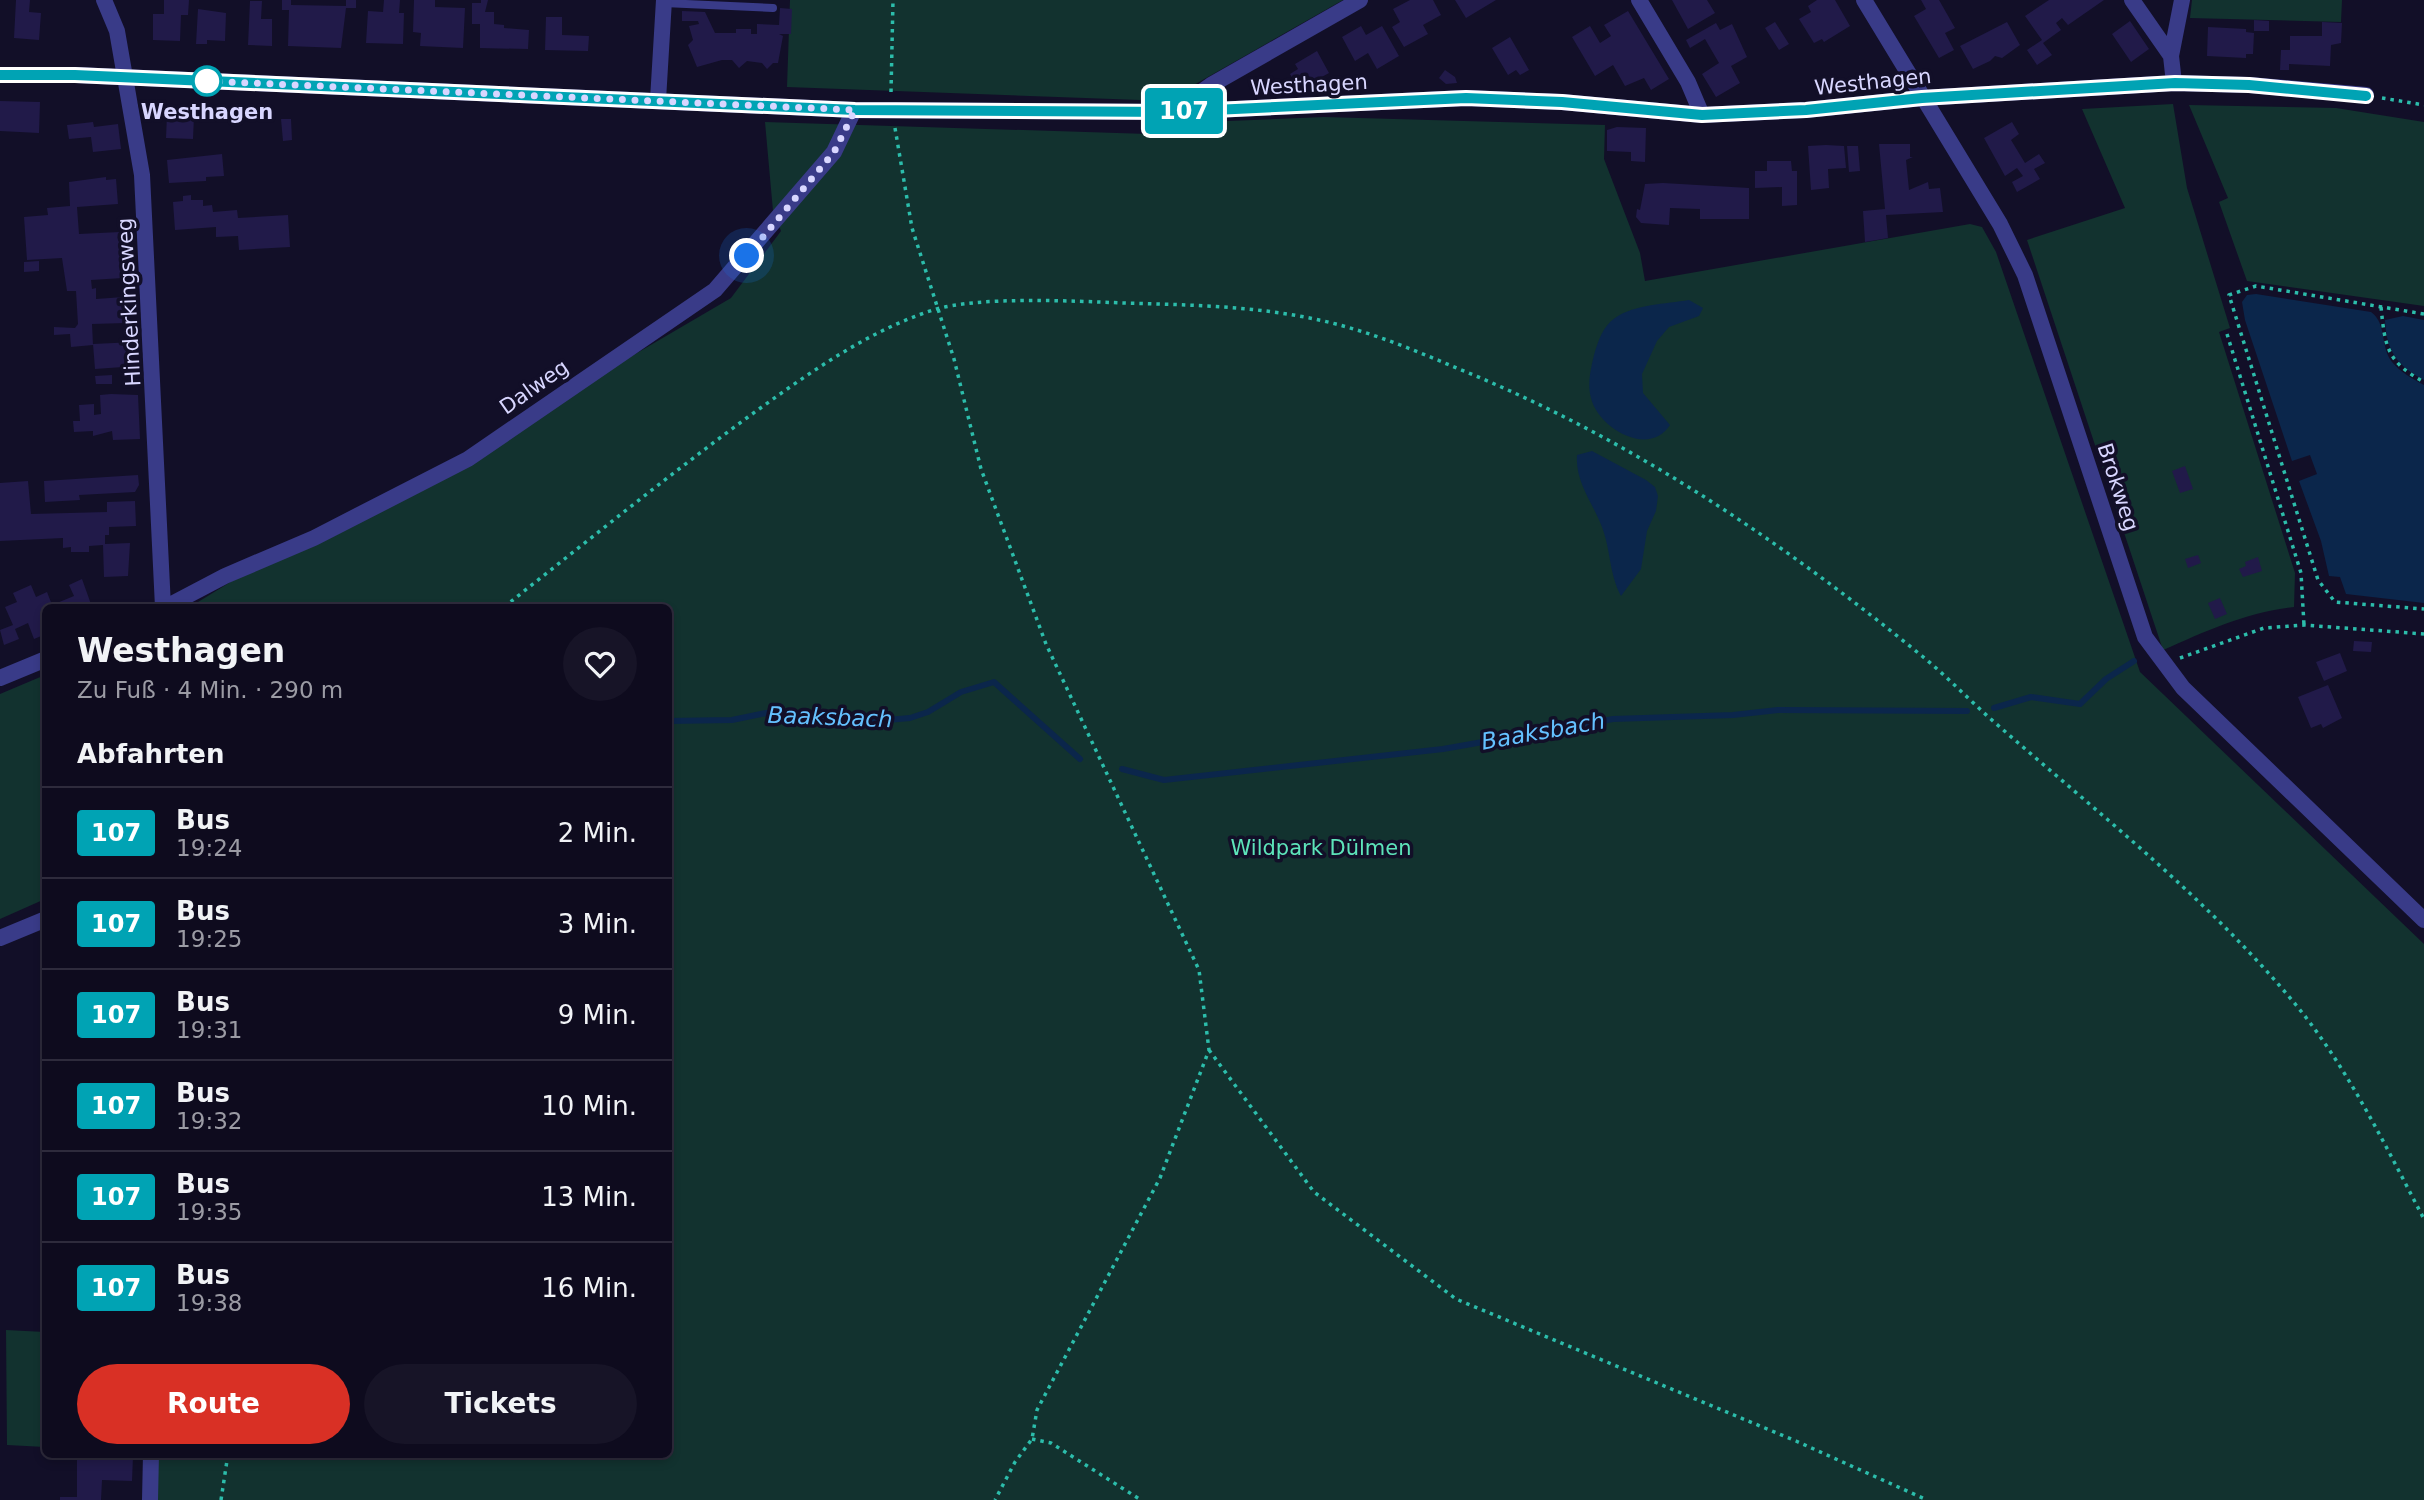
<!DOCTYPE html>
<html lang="de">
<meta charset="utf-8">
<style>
:root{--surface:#0e0b1e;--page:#171427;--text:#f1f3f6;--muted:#9b9ba4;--line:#2e2b3c;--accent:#d93025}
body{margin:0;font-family:"DejaVu Sans",sans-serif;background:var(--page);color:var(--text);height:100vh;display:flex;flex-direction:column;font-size:26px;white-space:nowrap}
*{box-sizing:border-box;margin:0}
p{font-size:23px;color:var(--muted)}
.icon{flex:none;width:38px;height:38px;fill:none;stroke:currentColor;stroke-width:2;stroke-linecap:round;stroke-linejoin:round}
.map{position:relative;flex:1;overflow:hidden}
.panel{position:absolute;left:42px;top:604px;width:630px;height:854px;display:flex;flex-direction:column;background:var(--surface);border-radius:10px;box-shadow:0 4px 10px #0003,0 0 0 2px var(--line)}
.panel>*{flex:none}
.badge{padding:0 14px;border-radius:5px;font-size:24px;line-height:46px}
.you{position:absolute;width:35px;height:35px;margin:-18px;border:5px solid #fff;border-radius:50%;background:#1a73e8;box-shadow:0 0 0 10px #1a73e833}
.map>.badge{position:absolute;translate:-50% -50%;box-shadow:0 0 0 4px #fff}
h2{padding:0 35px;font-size:26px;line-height:63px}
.round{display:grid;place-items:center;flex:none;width:74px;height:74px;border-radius:37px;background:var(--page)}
.overview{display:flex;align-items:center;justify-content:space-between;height:119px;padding:0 35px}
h1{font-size:33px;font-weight:600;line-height:52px}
.primary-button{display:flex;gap:14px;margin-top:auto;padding:14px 35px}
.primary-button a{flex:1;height:80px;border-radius:42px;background:var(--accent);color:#fff;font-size:28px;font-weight:600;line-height:80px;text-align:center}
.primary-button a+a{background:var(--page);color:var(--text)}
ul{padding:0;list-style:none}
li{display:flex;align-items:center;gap:21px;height:91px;padding:0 35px;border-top:2px solid var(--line)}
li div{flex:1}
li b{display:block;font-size:26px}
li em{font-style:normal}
li .badge{min-width:77px;font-weight:700;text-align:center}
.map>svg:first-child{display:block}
.green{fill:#12322f}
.water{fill:#0b264b}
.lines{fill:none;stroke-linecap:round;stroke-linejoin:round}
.stream{stroke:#0b264b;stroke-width:6}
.building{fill:#211a49}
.path{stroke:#2cbdab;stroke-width:3.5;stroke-dasharray:3.5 5;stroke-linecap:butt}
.lane{stroke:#393b88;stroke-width:8}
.street{stroke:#393b88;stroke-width:16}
.line-casing{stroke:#fff;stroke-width:16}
.line{stroke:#00a3b4;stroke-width:10}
.walk{stroke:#d8d6ff;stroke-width:7;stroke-dasharray:0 12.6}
.stop-dot{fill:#fff;stroke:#00a3b4;stroke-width:3.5}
.labels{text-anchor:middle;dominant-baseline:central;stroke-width:7;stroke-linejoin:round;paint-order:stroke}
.street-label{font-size:21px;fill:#d8d6ff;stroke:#120f28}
.stop-label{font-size:21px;font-weight:bold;fill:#d8d6ff;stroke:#120f28}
.park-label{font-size:21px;fill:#5de4ba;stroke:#120f28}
.water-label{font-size:23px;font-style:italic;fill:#64c1ff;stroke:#120f28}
</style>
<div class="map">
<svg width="2424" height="1500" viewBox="0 0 2424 1500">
<rect width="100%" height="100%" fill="#120f28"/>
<!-- green -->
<path class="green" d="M790,0H1343L1185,90L1140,100L787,87Z
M2192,0H2342L2341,22L2190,18Z
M2173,104L2187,188L2230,328L2219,332L2295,573L2294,607C2247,612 2206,631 2163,650L2027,240L2125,208L2082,109Z
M2189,105L2336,108L2424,122V306L2247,281L2219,202L2228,198Z
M1324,117L1605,125L1604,159L1640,253L1645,281L1970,224L1982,227L1996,252L2140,672L2424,944V1500H158L157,1454H668V607H190L245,573L321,538L731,298L781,231L773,211L765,122L1148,134L1178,123Z
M45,675V899L0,919V694Z
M6,1330L45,1332V1447L7,1445Z"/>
<!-- water -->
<path class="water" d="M2256,294L2371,312C2387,323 2380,347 2392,362C2400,372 2413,379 2424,385V603L2346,594L2340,577L2329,576L2321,541L2299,481L2317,474L2310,455L2292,461L2245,320L2242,302L2247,295Z
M1689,300L1703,308L1699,316L1669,327L1657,341L1642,374L1643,393L1670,425C1649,458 1598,428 1591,398C1587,384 1591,368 1594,355C1598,341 1603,326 1615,318C1635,304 1666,304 1689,300Z
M2403,316L2424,320V380C2397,366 2386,350 2385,320Z
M1592,451L1646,480L1655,487L1658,496L1656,511L1647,531L1641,569L1621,596C1609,573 1611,551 1602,527C1593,503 1575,482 1577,455Z"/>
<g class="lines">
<!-- stream -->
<path class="stream" d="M1994,708L2031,697L2080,704L2106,679L2134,661
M668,721L732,720L766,713L840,717L865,722L910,718L928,712L961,692L994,682L1080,759
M1122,769L1164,780L1443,749L1613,719L1733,715L1778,710L1967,711"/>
</g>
<!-- building -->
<path class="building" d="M16,0H30L29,12L41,13L39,40L14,38Z
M164,0H189L188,15H181L180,41L153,40V14H164Z
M282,0H291V5L346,6V0H356V8H346L341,48L288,46L289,10H282Z
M384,0H400L399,13H404L403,44L366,43L368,11L383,12Z
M414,0H435V7L465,8L463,48L420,46L421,33L413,32Z
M481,0H488L485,12H494V24L504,25V28L529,30L528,49L480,48V24H472V3H481Z
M1410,0H1433L1441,15L1423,25L1428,34L1404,47L1392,27L1400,22L1393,9Z
M1455,0H1496L1466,18Z
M1672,0H1707L1715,13L1688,29Z
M1817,0H1835L1850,26L1824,42L1822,39L1814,43L1799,19L1811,12L1808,6Z
M1921,0H1939L1955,28L1945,33L1954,50L1939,58L1914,16L1926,9Z
M2049,0H2104L2068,25L2062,18L2056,23L2061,30L2043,43L2052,55L2037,65L2027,50L2042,40L2025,16Z
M250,1H262L261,19H272V46L248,45Z
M780,8L792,9L791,34H779L783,36L778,63H773L767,69L762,63L747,61L739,68L732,60H722L697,67L688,45L693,40L689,26L699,24L698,21H682V11L705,12L715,33H736V29H751V34H757V24L779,25Z
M198,9L226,13L225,41L207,40V44H196Z
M1628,11L1669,79L1651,90L1644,78L1625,86L1613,65L1595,76L1572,37L1590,26L1600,43L1611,36L1604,25Z
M546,17H562V35L589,36L588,51L545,50Z
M2254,20L2269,21V31H2254Z
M2130,21L2149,49L2131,62L2112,34Z
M1775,22L1789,44L1779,50L1765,28Z
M2007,22L2020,45L2002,58L1995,56L1990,61L1973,69L1960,46Z
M2322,22L2342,23L2341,43L2331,45L2330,66L2289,64V70H2280L2281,50H2290V36H2322Z
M1716,23L1720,30L1732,24L1747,57L1731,66L1740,83L1716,97L1702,74L1719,63L1705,39L1690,48L1686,40Z
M1361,26L1366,35L1382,26L1399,56L1377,69L1368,53L1355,61L1342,37Z
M2208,27L2246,29V32L2254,33L2253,54H2246V58L2207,56Z
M1510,37L1529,70L1520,75L1516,70L1508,75L1492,48Z
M1317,51L1329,73L1307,85L1297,86L1290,74L1298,69L1295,64Z
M1445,70L1455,77L1457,83L1446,84L1439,78Z
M0,101L40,102L39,133L0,131Z
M167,115L194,116L193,139L166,138Z
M281,119H291L292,140L283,141Z
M93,122L94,127L118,124L121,149L93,152L91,137L69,139L67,125Z
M2012,122L2019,134L2011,140L2025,163L2039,154L2045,163L2034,169L2040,179L2017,192L2012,182L2023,176L2017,168L2005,176L1984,138Z
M1617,127L1646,128L1645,162L1631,161V152L1607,151V130Z
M1879,144H1910V157H1913L1906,160L1909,190L1928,182L1929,189L1940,188L1943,212L1886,215L1888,238L1865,242L1863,211L1885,209Z
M1826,145L1844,146L1846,168L1828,169L1829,188L1811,190L1808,146Z
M1847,146H1858L1860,171L1849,172Z
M222,154L224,176L206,177V181L169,183L167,160Z
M1767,161H1791L1792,171H1797V205L1782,206V187L1755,188V171H1767Z
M106,177V180L116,179L118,204L77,207L79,234L120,232L123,278L91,280L92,289L96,288V299L124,297L126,323L92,324L93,345L71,347L70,334L54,335V327L75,328L78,324L76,291H67L62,258L27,260L24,217L48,215L47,208L70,206L69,182Z
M1663,183L1749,188V219H1700V209L1670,208L1669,225L1641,223L1636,217L1637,209L1640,210L1645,184Z
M191,195V200H203V206L212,205L213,212L237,210L238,218L288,215L290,247L239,250L238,236L216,237V227L175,230L173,202L183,201V196Z
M39,261V271L24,272V262Z
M135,342L137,366L95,369L93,344Z
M112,375V384H96L95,376Z
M111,394L138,395L140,439L113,440L112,431L93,436V431L74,432L73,421H80L79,405L94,404V415L101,414L100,395Z
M2185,466L2193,489L2180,493L2172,471Z
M138,475L139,485L135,492L79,495L80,500L45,502L44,481Z
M28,481L31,514L107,512V502L135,501L136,526L109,527V535H105V544L130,543L128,576L104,577L103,545L89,546V552H71V547L63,548V538L0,541V483Z
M2198,555L2201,563L2188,568L2185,559Z
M2258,557L2262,571L2243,577L2239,569L2246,566L2245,562Z
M82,579L92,607H46V634L34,639L28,623L15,629L19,639L4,645L0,630L13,625L5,607L17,602L13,593L31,585L36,597L47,592L52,605L74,596L69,585Z
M2220,598L2227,614L2215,619L2208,603Z
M2354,641L2372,642L2371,652L2353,651Z
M2340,653L2347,671L2324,681L2316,662Z
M2328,685L2342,718L2323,728L2321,724L2311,728L2298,697Z
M77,1454L133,1456L132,1481L102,1480L101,1500H60V1497H77Z"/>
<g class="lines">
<!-- path -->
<path class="path" d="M891,92L893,0
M2382,98L2424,105
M895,128L912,228L954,359L981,469L1046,644L1199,970L1209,1050L1160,1178L1037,1410L1032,1439L1015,1462L995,1500
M2381,307C2385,347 2387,362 2424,382
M2424,314L2256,286L2229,295L2318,580L2335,602L2424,609
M2227,334L2301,573L2304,625
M504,607C585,543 665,478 748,417C805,376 865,332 933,310C978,296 1074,301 1123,303C1195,305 1266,306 1336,324C1378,335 1419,352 1459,369C1629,438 1780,540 1922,656C1950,679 1974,705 2001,728C2103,817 2210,901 2296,1005C2348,1068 2386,1147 2424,1219
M2180,658L2264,628L2304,625L2424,634
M1209,1050L1314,1192L1456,1299L1796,1441L1927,1500
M1032,1439L1051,1443L1141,1500
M221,1500L228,1454"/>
<!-- lane -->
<path class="lane" d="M664,3L773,8"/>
<!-- street -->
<path class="street" d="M104,0L117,31L142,175L163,607
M1639,0L1688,82L1702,115
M1864,0L2000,224L2025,275L2145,637L2183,688L2424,920
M2132,0L2171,56L2174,83
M2171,56L2182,0
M0,75H76L854,110L1172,112L1466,98L1562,102L1702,115L1806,110L1922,98L2174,83L2250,85L2366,95
M658,100L664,0
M1173,112L1211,85L1360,0
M166,607L225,576L314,538L468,459L715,290L834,152L854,110
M0,678L46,659
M0,938L46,919
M150,1500L151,1454"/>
</g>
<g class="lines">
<!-- line casing -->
<g class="line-casing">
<path id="line" d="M0,75H75L855,110L1172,112L1466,98L1562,102L1702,115L1806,110L1922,98L2175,83L2249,85L2366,96"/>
</g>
<!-- line -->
<use href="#line" class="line"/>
<!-- walk -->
<path class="walk" d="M207,81L855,110L834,152L747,256"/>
</g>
<!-- markers -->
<circle class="stop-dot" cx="207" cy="81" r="14"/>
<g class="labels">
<!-- street labels -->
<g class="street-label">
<text transform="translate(1873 82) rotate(-6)">Westhagen</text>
<text transform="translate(1309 85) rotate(-3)">Westhagen</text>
<text transform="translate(129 302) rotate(-93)">Hinderkingsweg</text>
<text transform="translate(534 387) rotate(-35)">Dalweg</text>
<text transform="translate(2118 487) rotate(72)">Brokweg</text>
</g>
<!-- stop labels -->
<g class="stop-label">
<text x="207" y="112">Westhagen</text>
</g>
<!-- park labels -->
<g class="park-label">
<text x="1321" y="848">Wildpark Dülmen</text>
</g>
<!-- water labels -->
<g class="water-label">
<text transform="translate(830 717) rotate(2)">Baaksbach</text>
<text transform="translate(1543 731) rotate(-10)">Baaksbach</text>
</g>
</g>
</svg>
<div class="you" style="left:747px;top:256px"></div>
<b class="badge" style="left:1184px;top:111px;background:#00a3b4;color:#fff">107</b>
<section class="panel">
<div class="overview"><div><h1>Westhagen</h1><p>Zu Fuß · 4 Min. · 290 m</p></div><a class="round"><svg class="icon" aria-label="heart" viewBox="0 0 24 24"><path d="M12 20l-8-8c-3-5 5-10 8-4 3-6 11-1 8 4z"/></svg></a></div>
<h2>Abfahrten</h2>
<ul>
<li><span class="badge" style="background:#00a3b4;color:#fff">107</span><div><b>Bus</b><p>19:24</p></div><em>2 Min.</em></li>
<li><span class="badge" style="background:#00a3b4;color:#fff">107</span><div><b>Bus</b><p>19:25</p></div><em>3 Min.</em></li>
<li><span class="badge" style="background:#00a3b4;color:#fff">107</span><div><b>Bus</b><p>19:31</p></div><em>9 Min.</em></li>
<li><span class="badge" style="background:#00a3b4;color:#fff">107</span><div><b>Bus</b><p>19:32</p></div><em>10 Min.</em></li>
<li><span class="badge" style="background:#00a3b4;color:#fff">107</span><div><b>Bus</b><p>19:35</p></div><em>13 Min.</em></li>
<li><span class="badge" style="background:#00a3b4;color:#fff">107</span><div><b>Bus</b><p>19:38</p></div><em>16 Min.</em></li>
</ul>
<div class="primary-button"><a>Route</a><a>Tickets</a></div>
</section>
</div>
